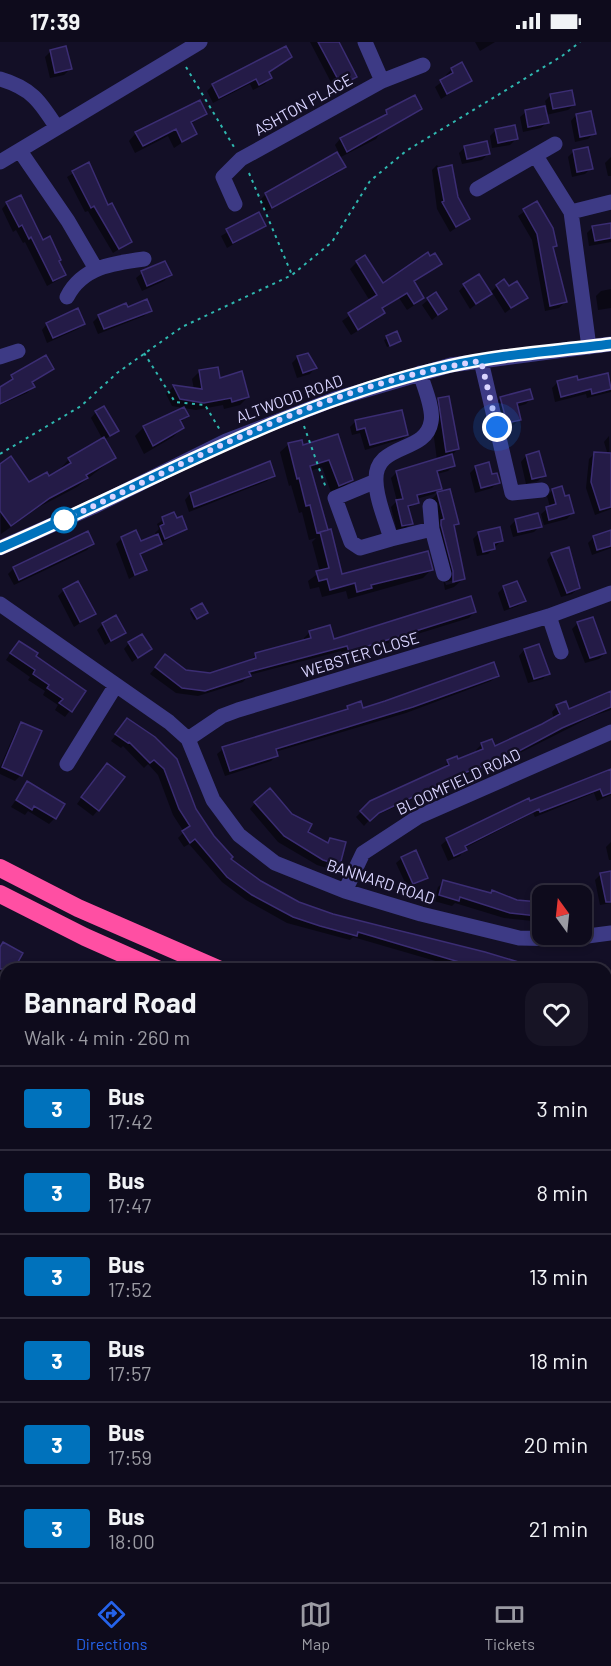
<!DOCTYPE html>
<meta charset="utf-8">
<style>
:root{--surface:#0e0b1c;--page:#171425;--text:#f1f3f6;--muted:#9b9ba3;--line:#2e2b3b;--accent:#2563eb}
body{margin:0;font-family:Barlow,sans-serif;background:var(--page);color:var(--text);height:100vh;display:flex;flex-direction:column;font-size:22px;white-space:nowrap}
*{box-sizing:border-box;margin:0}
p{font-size:20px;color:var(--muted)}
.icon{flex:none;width:33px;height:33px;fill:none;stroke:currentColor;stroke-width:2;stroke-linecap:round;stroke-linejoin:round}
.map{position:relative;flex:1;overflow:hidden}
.drawer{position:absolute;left:0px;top:921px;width:612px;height:620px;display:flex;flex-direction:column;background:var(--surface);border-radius:18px 18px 0 0;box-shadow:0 3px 9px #0003,0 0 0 2px var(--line)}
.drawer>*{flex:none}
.badge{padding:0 12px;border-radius:4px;font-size:21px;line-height:39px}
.needle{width:39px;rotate:345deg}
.tools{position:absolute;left:532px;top:843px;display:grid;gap:12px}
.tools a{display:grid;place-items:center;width:60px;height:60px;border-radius:12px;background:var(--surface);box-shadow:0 3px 9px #0003,0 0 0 2px var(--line);font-size:30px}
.you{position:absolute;width:30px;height:30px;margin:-15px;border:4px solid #fff;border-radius:50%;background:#1a73e8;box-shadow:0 0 0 9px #1a73e833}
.map>.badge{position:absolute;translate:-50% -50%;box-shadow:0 0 0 3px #fff}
.round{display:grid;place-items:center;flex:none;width:63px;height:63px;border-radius:18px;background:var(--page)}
.overview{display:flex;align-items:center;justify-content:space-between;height:102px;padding:0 24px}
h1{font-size:28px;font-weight:700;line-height:45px}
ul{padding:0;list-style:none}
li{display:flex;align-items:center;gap:18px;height:84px;padding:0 24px;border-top:2px solid var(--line)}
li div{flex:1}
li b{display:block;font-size:22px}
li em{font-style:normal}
li .badge{min-width:66px;font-weight:700;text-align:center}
.status{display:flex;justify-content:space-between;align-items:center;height:42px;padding:0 30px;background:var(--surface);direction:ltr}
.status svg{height:16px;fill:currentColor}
.tabs{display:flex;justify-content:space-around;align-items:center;height:84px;border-top:2px solid var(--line);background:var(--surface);font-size:16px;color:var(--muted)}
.tabs a{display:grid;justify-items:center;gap:3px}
.tabs .active{color:var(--accent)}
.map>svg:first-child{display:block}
.shadow{fill:#0007;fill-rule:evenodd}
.building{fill:#241b47;stroke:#3b2d73;stroke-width:1.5}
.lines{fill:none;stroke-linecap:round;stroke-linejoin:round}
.path{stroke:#2fb8b0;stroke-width:2;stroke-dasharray:3 4.5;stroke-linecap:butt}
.minor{stroke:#3d3a85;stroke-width:15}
.highway{stroke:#ff4fa3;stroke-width:18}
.line-casing{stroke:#fff;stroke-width:14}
.line{stroke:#0072bc;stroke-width:9}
.walk{stroke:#d9d4ff;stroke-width:6;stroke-dasharray:0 10.8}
.stop-dot{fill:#fff;stroke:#0072bc;stroke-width:3}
.labels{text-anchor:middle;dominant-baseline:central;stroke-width:5;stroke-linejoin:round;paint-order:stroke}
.street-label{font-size:16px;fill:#d9d4ff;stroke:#130f26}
</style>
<div class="status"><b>17:39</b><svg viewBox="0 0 49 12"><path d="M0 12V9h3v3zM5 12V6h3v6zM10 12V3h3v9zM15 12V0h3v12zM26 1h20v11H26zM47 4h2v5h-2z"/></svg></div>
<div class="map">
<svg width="611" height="1540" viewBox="0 0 611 1540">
<rect width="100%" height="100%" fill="#130f26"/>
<!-- shadow -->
<path class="shadow" d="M310,0H337L355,34L335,48Z
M475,0H495L480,9Z
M51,9L70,27L64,33L50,36L45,15Z
M290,15L268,31L270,36L265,42L253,48L250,42L213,61L207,49L213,43Z
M462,22L470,39L441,57L435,45L447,36L446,33L452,27Z
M551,53L574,63L568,68L546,73L547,80L541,86L523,90L520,75L526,70L547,66L545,59Z
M421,67L381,90L376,97L339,116L344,125L338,131L266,170L260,158L266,152L339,111L335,103L340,97L382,76L387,70Z
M205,71L190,83L195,92L174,106L168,94L135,111L129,99L136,91Z
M576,73L594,91L588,97L575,100L571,79Z
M496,88L516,97L510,103L492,106L490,94Z
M465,105L488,112L482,118L462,122L459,111Z
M574,109L591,126L585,132L572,135L568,115Z
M611,115V134H608L605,121Z
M89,122L108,165L130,200L113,211L88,169L85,170L67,135Z
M437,123L469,177L450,190L437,167L432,128Z
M7,161L43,200L64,233L58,238L47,244L25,200L23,201L16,188L13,190L2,167Z
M537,161L555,203L552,207L565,260L559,266L545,269L532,198L518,174Z
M258,172L264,184L227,206L221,194Z
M611,182V200L589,204L587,191L593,185Z
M357,220L382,243L440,222L413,240L423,256L416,262L407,268L399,256L381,268L383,271L376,278L351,293L342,279L370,259L350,227Z
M142,231L170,233L164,239L142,249L136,236Z
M464,244L490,251L497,244L526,255L505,271L492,250L470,267L459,249Z
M611,247V266L598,268L596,254L601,249Z
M435,252L445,267L432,278L422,263Z
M127,267L150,268L144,274L98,292L93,280L99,274Z
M47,282H84L78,287L47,301L42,288Z
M396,291L397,301L387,305L384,298Z
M45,315L52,327L31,341L33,345L27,351L0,363V345Z
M298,315L315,326L310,332L297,336L292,321Z
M200,329L218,338L248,355L240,363L224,367L223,363L196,368L172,364L166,352L173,345L194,347L192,337Z
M611,338V350L587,356L586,352L555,360L552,346L558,340Z
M501,356H531L526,362L516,365L519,377L514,383L502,386L495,362Z
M439,357L458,407L451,414L453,424L448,429L437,432L440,446L434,452L416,457L417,461L407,467L411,481L405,487L397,489L391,465L397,459L391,436L397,430L437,418L430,366Z
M96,370L117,389L104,398L114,416L77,445L39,465L1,492L0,423L29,442L49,436L61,429L60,427L69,417L103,398L91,376Z
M187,374L180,381L182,386L173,395L144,412L135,394L144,385Z
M374,374L375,378L408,392L402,397L365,408L360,391L352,393L350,385L355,380Z
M337,394L351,438L343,446L331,450L322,425L310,429L341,533L431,528L423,536L348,557L346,549L322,555L319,545L310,547L308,539L320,530L312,500L316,496L309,498L302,470L299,471L291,443L289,444L280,410L288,403L301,399L302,405Z
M609,394L611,467L595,473L586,446L589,417L595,411L608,413L604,400Z
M526,414L544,433L538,439L526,442L521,420Z
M476,425L491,434L498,440L492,446L475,451L470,431Z
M273,433L267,439L189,470L185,458L190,452Z
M553,448L572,471L567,477L544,483L541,472L550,465L547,454Z
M438,451L458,481L453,486L463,537L454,545L445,548L429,460ZM455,538V541L446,543L445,540Z
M173,472L186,487L139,514L145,527L129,537L116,502L122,496L140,501L156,494L155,491L159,487L157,482Z
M516,478L540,484L534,490L513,495L510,484Z
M611,489V506L592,513L588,501L594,495Z
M479,491L501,499L488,512L477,514L473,497Z
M92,502L87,508L14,543L8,532L14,526Z
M552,512L578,546L572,552L561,555L547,518Z
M504,545L524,559L518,564L504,569L498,551Z
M64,548L94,572L74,585L58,554Z
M192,568L203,573L194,578L190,571Z
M474,570L469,576L343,615L341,609L249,633L243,640L198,654L176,651L150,632L160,620L185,629L210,632L250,618L256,613L305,600L304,596L310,590L333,599Z
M578,581L605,611L599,617L585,621L572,587Z
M103,582L124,591L105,603L97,588Z
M129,601L150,607L132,620L124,607Z
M538,604L548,631L543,637L528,641L519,614L524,608Z
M14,606L34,615L84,650L65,675L55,668L58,663L43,653L45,649L28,638L30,635L6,618Z
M497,634L491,639L406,671L275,710L276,714L271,719L225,734L217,712L223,707L343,670L348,665L362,668Z
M611,651V668L593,674L498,722L484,727L483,725L371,776L364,784L356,775L371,760L443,727L448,719H457L477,711L476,708L482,702L494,706L554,677L552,670L557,664L568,669Z
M127,678L229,817L260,841L299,862L333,873L394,886L515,921L546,922L572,920L573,927H463L353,895L350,898L287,881L246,858L222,840L189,802L184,805L178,796L184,790L173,773L158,733L148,722L144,726L123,704L121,706L111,699Z
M22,682L21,733L15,739L0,732V725L16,688Z
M611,728V753L597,759L594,751L535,775L533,771L465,806L460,814L448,819L441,803L447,798Z
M101,729L98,768L93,774L77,762Z
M28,741L55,776L49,782L28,769L25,773L11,765Z
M255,761L326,801L330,797L339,822L333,828L317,823L278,800L250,767Z
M611,800V818H609L606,805Z
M402,816L426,836L408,847L396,821Z
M611,830V861L600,863L595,838L601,832Z
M444,840L490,852L492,850L516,859L543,862V880L504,876L455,861L452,864L434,859L438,845Z
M0,905L12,927H6V962L0,968Z
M0,1131H6V1150L0,1151Z
M611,1132V1154H606V1133Z
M5,1194L6,1211L0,1216V1195Z
M6,1259V1279L0,1280V1261Z
M611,1315V1325L606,1324V1316Z
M607,1339H611V1349L606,1350Z
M6,1351V1371L0,1372V1353Z
M611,1353V1407L606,1410V1354Z
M91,1534H102L96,1540Z
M210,1534H218L219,1540H203L211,1537Z
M320,1534L322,1540H302L305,1537Z
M418,1534L417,1540H349L348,1535Z
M521,1534H559V1540H516Z"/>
<!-- building -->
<path class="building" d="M318,0H339L357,35L341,43Z
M66,4L72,27L55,31L50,8Z
M286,4L292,15L269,30L272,36L259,43L256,37L219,56L212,42Z
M462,20L472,39L447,52L440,38L453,31L451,26Z
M572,48L575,63L553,67L550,52Z
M415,53L422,67L347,110L340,96L387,72L386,68Z
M200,58L207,72L191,80L197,92L182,100L176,87L143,104L135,90Z
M545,64L549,81L528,85L525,68Z
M591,69L596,92L580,95L576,72Z
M515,83L518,97L498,101L495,87Z
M487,99L490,112L467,117L464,104Z
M588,105L593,127L577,130L573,108Z
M337,110L346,125L272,166L265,151Z
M89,120L108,163L112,161L132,200L119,207L94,164L91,166L72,129Z
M452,123L458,155L470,177L456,185L442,160L444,159L438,126Z
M21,153L43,198L50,194L61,218L59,219L66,233L53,239L31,195L29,197L22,183L19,185L6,160Z
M537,159L553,186L557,204L553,205L567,260L550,264L537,192L523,167Z
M259,170L266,184L233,201L226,187Z
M611,181V196L595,199L592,184Z
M428,210L430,214L435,211L442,222L414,239L424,256L414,262L407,251L382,266L385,271L358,288L348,271L377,253L356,219L365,213L383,241Z
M165,219L172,233L147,244L141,229Z
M479,232L492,252L476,262L463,242Z
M504,237L509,244L517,239L528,256L511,266L496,243Z
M436,250L447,267L438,273L427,256Z
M147,257L152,269L104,287L98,273L126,261L128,265Z
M78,266L85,282L53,296L46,281Z
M397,289L401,299L390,304L386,294Z
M308,311L317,326L303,331L297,314Z
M46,313L54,327L32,340L35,345L0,362V345L13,337L11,333Z
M218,325L220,336L242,329L249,355L232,360L231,356L204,361L180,357L173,343L202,347L199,328Z
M608,331L611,347L592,352L591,347L561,355L557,339L577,334L578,338Z
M530,347L533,357L517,361L521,378L507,381L500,355Z
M449,354L459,407L446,410L438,356Z
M104,364L119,389L110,394L95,369Z
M184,365L189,374L180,378L184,386L153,404L143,384Z
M402,368L408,393L370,403L365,386L357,388L355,378Z
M338,392L353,438L339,444L329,418L310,424L328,488L317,491L310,463L306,464L299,436L297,437L288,401L302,398L303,403Z
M104,395L116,416L86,433L88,436L50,456L11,484L0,469V422L11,414L29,440L47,430L49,434L71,421L68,416Z
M539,409L546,434L532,437L526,413Z
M594,410L611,411V465L600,468L591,440Z
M452,412L455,424L437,429L442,447L417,453L419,461L408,464L413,482L402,484L396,458L403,457L396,429Z
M270,419L275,434L194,465L190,451Z
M489,420L492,432L497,431L500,441L481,446L475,424Z
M562,444L565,454L569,453L574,471L549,478L546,465L556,462L552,447Z
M450,447L459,482L454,483L465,537L453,540V529L441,483V478L444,477L437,450Z
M174,470L177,476L182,474L187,487L165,497L160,484L164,482L162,475Z
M538,471L542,485L518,490L515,477Z
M500,485L503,499L494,501L495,507L483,510L478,490Z
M331,487L342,532L428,509L433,528L371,543L372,546L357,550L355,541L330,548L327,537L319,539L316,529L329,526L320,490Z
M136,488L141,499L158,492L162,502L140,512L147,528L135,533L121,495Z
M611,488V504L597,508L593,494Z
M88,489L94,502L19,538L13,525Z
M569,505L580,546L567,551L551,511Z
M78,539L96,572L80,580L63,547Z
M517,539L526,559L510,565L503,544Z
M471,554L476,570L349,610L347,604L249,630L251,634L205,649L182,646L155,625L165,612L186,628L210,631L256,616L255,611L311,596L309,589L330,583L334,597Z
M202,561L208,571L197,577L191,567Z
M116,573L126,591L111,599L102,581Z
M593,575L606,611L590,616L577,580Z
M142,592L152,607L138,616L128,600Z
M19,599L38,611L36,614L86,649L72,670L59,661L63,657L47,646L49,643L33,632L35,628L10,611Z
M539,602L550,632L534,637L524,607Z
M494,620L499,634L413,665L276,707L278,714L230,729L222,705L348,667L347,664L361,659L363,666L385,659Z
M611,649V665L562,686L506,716L464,731L379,771L370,779L360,769L370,759L449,723L447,718L457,714L458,717L483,707L481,701L492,697L495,704L542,682L560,672L556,663L566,659L569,667Z
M127,676L155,695L177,717L196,767L214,794L233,815L231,817L261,839L299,860L333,872L485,910L532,924V927L476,925L358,890L357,894L320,884L293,875L252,853L227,835L195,797L190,801L182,789L190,784L179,767L164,727L154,718L150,721L129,700L128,701L115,692Z
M21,680L42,689L22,734L2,725Z
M107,721L125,735L99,769L81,755Z
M611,727V751L603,754L600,747L540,770L539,767L465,804L467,808L454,814L446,796L529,756L530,759Z
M27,739L65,762L56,777L34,764L32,768L16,758Z
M270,746L292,772L312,782L308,790L328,801L330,796L346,800L340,823L323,818L284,794L254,760Z
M416,808L428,836L413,842L401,815Z
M611,829V860H606L600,831Z
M443,838L491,851L492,848L517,858L539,860L537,874L510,871L460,855L459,859L439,853Z
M3,900L23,911L14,927H0V905Z"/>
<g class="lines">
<!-- path -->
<path class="path" d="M186,25L234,105
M249,131L292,233
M144,311L175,360L205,363L220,388
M304,384L326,446
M0,412L81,364L117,331L182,285L292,233L332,200L370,139L406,109L562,14L580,0"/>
<!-- minor -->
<path class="minor" d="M365,0L382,39
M0,37C31,46 40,59 57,86
M20,109L68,179L96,227
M536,114L571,170L589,305
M0,120L200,0
M477,147L555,102
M235,162L223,135L241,117L382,39L423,23
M571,170L611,160
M67,255C82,225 113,221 144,217
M0,315L18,309
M481,319L512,451L542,448
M376,439L335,456L351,500L360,506L391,497C386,479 376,457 376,439C374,400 426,412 431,380C434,367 424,345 420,331
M430,464L432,487L444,532
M391,497L432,487
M0,506L93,465L226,399L335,357L451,323L611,302
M0,562L169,680L188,697L213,758L239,793L275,821L345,849L421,872L519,896L565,897L611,891
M549,574L561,610
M188,697L222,674L238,668L549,574L611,551
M67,722L116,643
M345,849L363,811L418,775L611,690
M0,968L6,972
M0,995L6,984
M0,1070L6,1068
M0,1171H6
M606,1173L611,1171
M0,1314L6,1312
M606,1328H611
M0,1516H6
M38,1534L42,1540
M500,1534L501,1540"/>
<!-- highway -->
<path class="highway" d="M0,826L78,866L218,927
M0,852L85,895L157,927
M606,1028L611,1029
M606,1052L611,1053"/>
</g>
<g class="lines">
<!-- line casing -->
<g class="line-casing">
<path id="line" d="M0,506C152,441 286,361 449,324C502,312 557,309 611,302"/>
</g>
<!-- line -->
<use href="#line" class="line"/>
<!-- walk -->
<path class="walk" d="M64,478C199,415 331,341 481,319L497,385"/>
</g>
<!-- markers -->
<circle class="stop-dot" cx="64" cy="478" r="12"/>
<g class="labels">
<!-- street labels -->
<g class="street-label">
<text transform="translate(303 62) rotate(-29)">ASHTON PLACE</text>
<text transform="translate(289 356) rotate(-20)">ALTWOOD ROAD</text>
<text transform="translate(360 612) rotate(-17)">WEBSTER CLOSE</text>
<text transform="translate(458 739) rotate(-25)">BLOOMFIELD ROAD</text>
<text transform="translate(381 839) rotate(18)">BANNARD ROAD</text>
</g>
</g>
</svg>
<div class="tools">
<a><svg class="needle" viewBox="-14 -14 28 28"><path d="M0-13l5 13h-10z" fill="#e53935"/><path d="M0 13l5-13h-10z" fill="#9b9ba3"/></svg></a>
</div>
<div class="you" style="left:497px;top:385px"></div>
<section class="drawer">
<div class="overview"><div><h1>Bannard Road</h1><p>Walk · 4 min · 260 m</p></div><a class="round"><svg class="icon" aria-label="heart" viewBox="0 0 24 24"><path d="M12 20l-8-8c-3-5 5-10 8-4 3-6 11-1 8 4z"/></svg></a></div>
<ul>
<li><span class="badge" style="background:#0072bc;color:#fff">3</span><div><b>Bus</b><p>17:42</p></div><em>3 min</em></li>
<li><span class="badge" style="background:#0072bc;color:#fff">3</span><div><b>Bus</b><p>17:47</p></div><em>8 min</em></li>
<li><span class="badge" style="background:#0072bc;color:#fff">3</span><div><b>Bus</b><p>17:52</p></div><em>13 min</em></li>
<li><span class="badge" style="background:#0072bc;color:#fff">3</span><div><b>Bus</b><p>17:57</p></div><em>18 min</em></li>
<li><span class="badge" style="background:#0072bc;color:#fff">3</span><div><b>Bus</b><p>17:59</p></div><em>20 min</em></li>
<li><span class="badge" style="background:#0072bc;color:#fff">3</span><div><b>Bus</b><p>18:00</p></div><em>21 min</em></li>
</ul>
</section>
</div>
<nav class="tabs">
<a class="active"><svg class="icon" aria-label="directions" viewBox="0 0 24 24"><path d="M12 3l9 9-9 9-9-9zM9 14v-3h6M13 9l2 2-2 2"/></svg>Directions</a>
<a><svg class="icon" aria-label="map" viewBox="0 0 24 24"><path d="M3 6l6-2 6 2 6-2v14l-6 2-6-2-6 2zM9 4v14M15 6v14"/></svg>Map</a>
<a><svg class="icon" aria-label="tickets" viewBox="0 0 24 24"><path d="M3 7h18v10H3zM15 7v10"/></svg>Tickets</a>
</nav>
